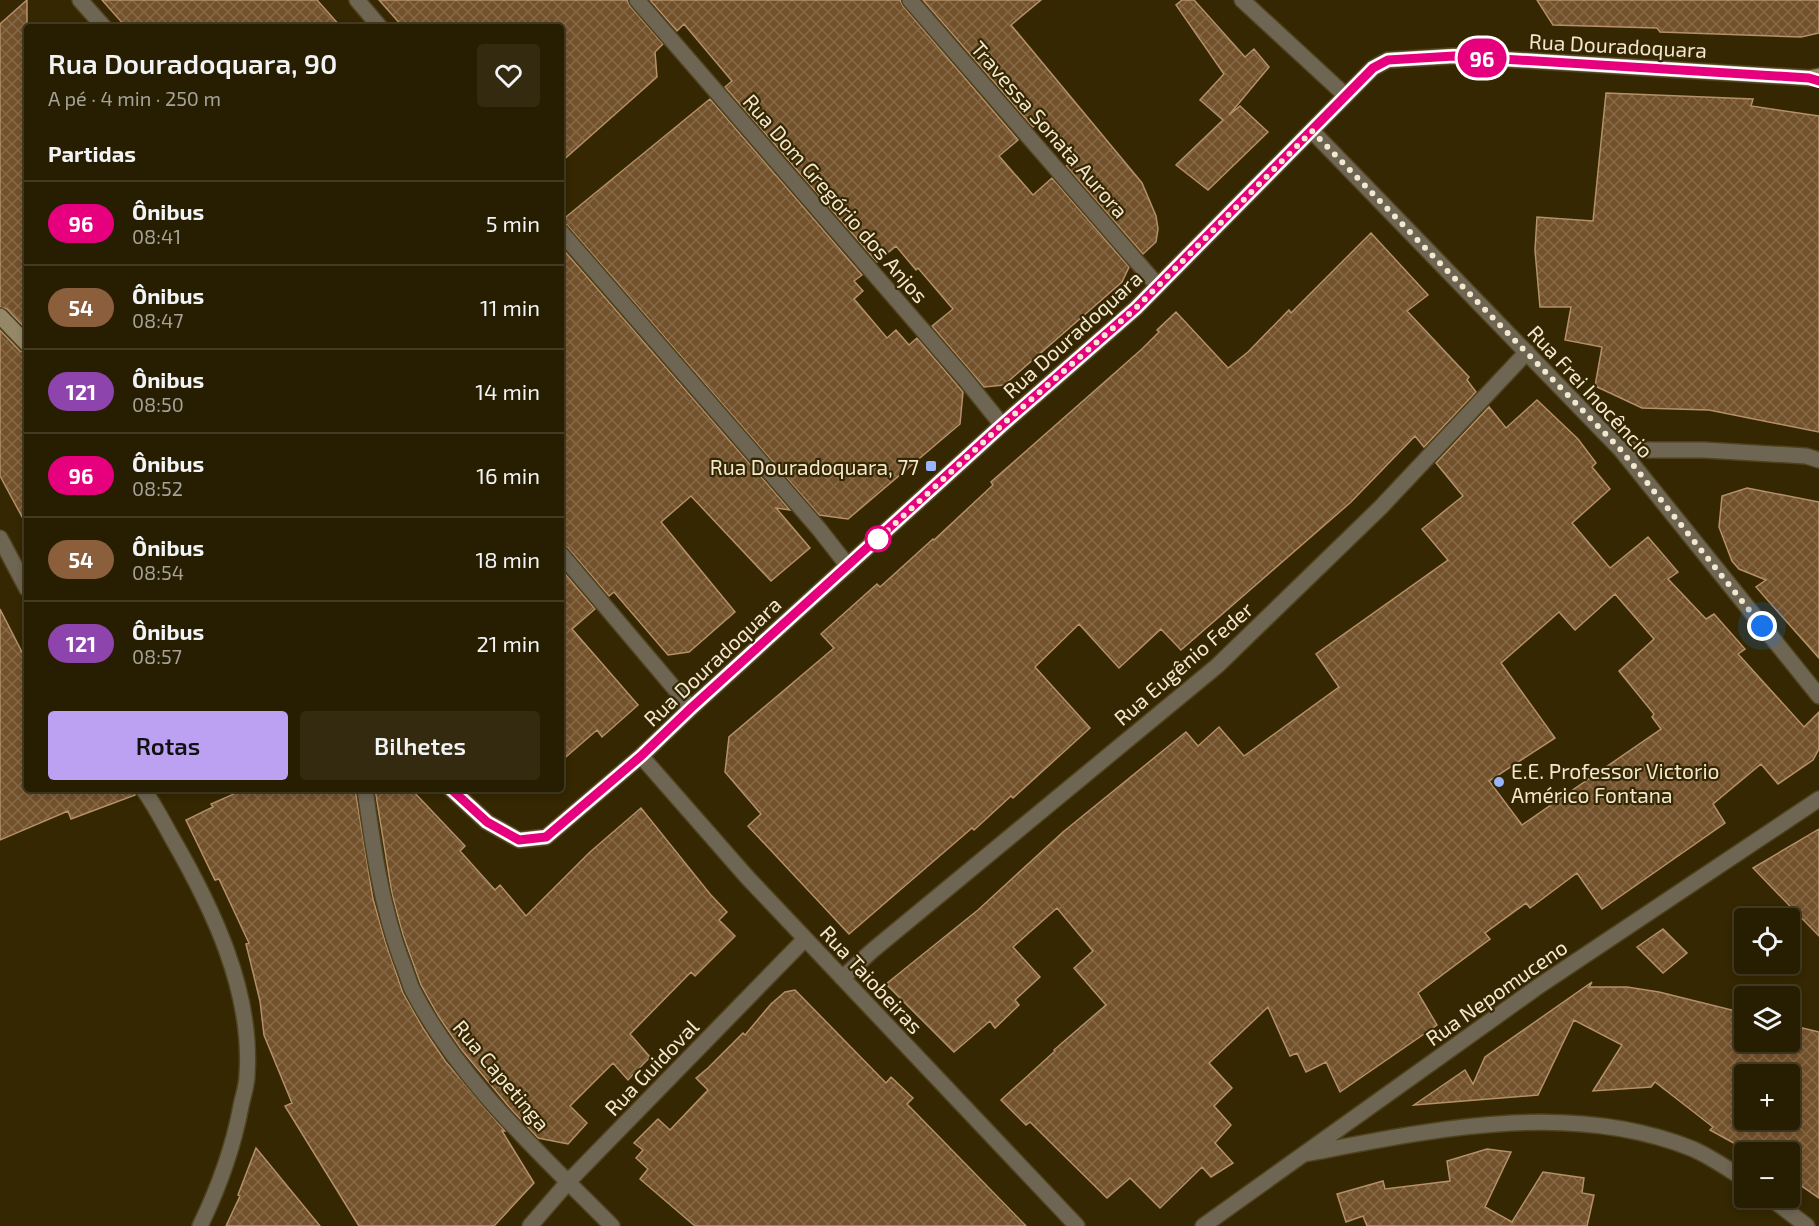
<!DOCTYPE html>
<html lang="pt">
<meta charset="utf-8">
<style>
:root{--surface:#271d01;--page:#332a10;--text:#f1f3f6;--muted:#a4a299;--line:#433b23;--accent:#bca0f2}
body{margin:0;font-family:"Exo 2",sans-serif;background:var(--page);color:var(--text);height:100vh;display:flex;flex-direction:column;font-size:22px;white-space:nowrap}
*{box-sizing:border-box;margin:0}
p{font-size:20px;color:var(--muted)}
.icon{flex:none;width:33px;height:33px;fill:none;stroke:currentColor;stroke-width:2;stroke-linecap:round;stroke-linejoin:round}
.map{position:relative;flex:1;overflow:hidden}
.panel{position:absolute;left:24px;top:24px;width:540px;height:768px;display:flex;flex-direction:column;background:var(--surface);border-radius:6px;box-shadow:0 3px 9px #0003,0 0 0 2px var(--line)}
.panel>*{flex:none}
.badge{padding:0 12px;border-radius:20px;font-size:21px;line-height:39px}
.buttons{position:absolute;left:1734px;top:908px;display:grid;gap:12px}
.buttons a{display:grid;place-items:center;width:66px;height:66px;border-radius:6px;background:var(--surface);box-shadow:0 3px 9px #0003,0 0 0 2px var(--line);font-size:30px}
.you{position:absolute;width:30px;height:30px;margin:-15px;border:4px solid #fff;border-radius:50%;background:#1a73e8;box-shadow:0 0 0 9px #1a73e833}
.map>.badge{position:absolute;translate:-50% -50%;box-shadow:0 0 0 3px #fff}
h2{padding:0 24px;font-size:22px;line-height:54px}
.round{display:grid;place-items:center;flex:none;width:63px;height:63px;border-radius:6px;background:var(--page)}
.summary{display:flex;align-items:center;justify-content:space-between;height:102px;padding:0 24px}
h1{font-size:28px;font-weight:600;line-height:45px}
.action{display:flex;gap:12px;margin-top:auto;padding:12px 24px}
.action a{flex:1;height:69px;border-radius:6px;background:var(--accent);color:#111;font-size:24px;font-weight:600;line-height:69px;text-align:center}
.action a+a{background:var(--page);color:var(--text)}
ul{padding:0;list-style:none}
li{display:flex;align-items:center;gap:18px;height:84px;padding:0 24px;border-top:2px solid var(--line)}
li div{flex:1}
li b{display:block;font-size:22px}
li em{font-style:normal}
li .badge{min-width:66px;font-weight:700;text-align:center}
.map>svg:first-child{display:block}
.building{fill:url(#building-cross-hatch);stroke:#b59069;stroke-width:1.5;fill-rule:evenodd}
.lines{fill:none;stroke-linecap:round;stroke-linejoin:round}
.minor-casing{stroke:#4f421e;stroke-width:18}
.secondary-casing{stroke:#4f421e;stroke-width:18}
.minor{stroke:#6e6552;stroke-width:15}
.secondary{stroke:#958868;stroke-width:15}
.line-casing{stroke:#fff;stroke-width:14}
.line{stroke:#e6007e;stroke-width:9}
.walk{stroke:#f3e8cf;stroke-width:6;stroke-dasharray:0 10.8}
.poi-dot{fill:#9ab5fd;stroke:#342701;stroke-width:2}
.stop-dot{fill:#fff;stroke:#e6007e;stroke-width:3}
.labels{text-anchor:middle;dominant-baseline:central;stroke-width:4.5;stroke-linejoin:round;paint-order:stroke}
.street-label{font-size:21px;fill:#f3e8cf;stroke:#342701}
.poi-label{font-size:21px;fill:#f3e8cf;stroke:#342701;text-anchor:end}
</style>
<div class="map">
<svg width="1819" height="1226" viewBox="0 0 1819 1226">
<defs>
<pattern id="building-cross-hatch" width="8" height="8" patternUnits="userSpaceOnUse" patternTransform="scale(1.5)"><rect width="8" height="8" fill="#72512b"/><path d="M0 0l8 8M0 8l8-8" fill="none" stroke="#876a49"/></pattern>
</defs>
<rect width="100%" height="100%" fill="#342701"/>
<!-- building -->
<path class="building" d="M27,0V330L7,309L0,307V24Z
M102,0H317L341,27H126Z
M379,0H627L630,6L663,44L655,52L657,77L561,162V27H403Z
M650,0H900L903,6L1018,140L999,156L1033,195L1052,178L1129,267L1122,282L1004,385L984,387L932,326L953,309L918,268L916,270L896,246L877,262L725,87L732,81L684,24L677,31Z
M923,0H1041L1011,25L1142,183L1156,216L1158,229L1156,242L1143,254L1066,166L1073,160L1040,121L1033,127Z
M1182,0H1194L1245,57L1254,49L1269,67L1229,115L1240,106L1268,132L1208,190L1176,165L1223,120L1200,100L1224,74L1176,5Z
M1537,0H1819V33L1801,37L1660,32L1657,28L1553,25Z
M1606,93L1753,99L1751,106L1819,116V432L1709,410L1642,408L1595,386L1602,347L1565,340L1571,307H1540L1535,250L1537,217L1593,221Z
M710,99L862,275L854,281L863,291L854,299L887,338L896,330L909,345L917,338L963,392L960,424L848,519L819,515L568,226L561,222V221Z
M1371,233L1428,295L1407,311L1469,377L1467,380L1476,392L1424,447L1415,436L1351,502L1181,650L1161,629L1119,668L1079,624L1035,667L1090,728L1013,798L1011,796L974,830L972,828L849,934L748,826L761,814L725,772L729,737L834,648L821,634L877,584L880,587L933,539L934,540L993,485L991,482L1142,349L1159,332L1157,330L1176,312L1228,368L1248,352L1289,310L1291,313Z
M561,247L790,510L776,508L810,548L771,581L691,496L661,522L735,612L689,652L668,655L614,592L609,596L568,548L561,544Z
M0,330L20,351L27,353V526L0,476Z
M1537,400L1578,439L1596,463L1592,467L1610,489L1572,523L1610,568L1648,537L1678,572L1668,579L1706,619L1714,614L1745,649L1738,654L1804,727L1819,712V749L1813,760L1778,784L1761,764L1713,804L1725,823L1602,909L1577,873L1530,908L1526,903L1485,933L1490,939L1418,993L1437,1025L1340,1092L1326,1062L1306,1072L1297,1053L1290,1056L1268,1007L1209,1063L1232,1088L1214,1106L1231,1125L1215,1143L1233,1163L1211,1177L1202,1167L1160,1208L1130,1178L1107,1198L1030,1122L1026,1125L1001,1100L1055,1051L1054,1050L1106,1005L1074,968L1093,951L1057,908L1013,947L1040,977L1015,1000L1019,1005L995,1028L990,1021L954,1052L886,984L978,910L1063,832L1186,732L1198,746L1219,727L1244,756L1339,687L1316,654L1448,560L1422,529L1463,496L1436,463L1489,407L1506,428ZM1615,594L1654,639L1619,671L1654,714L1652,717L1661,729L1522,825L1489,781L1555,738L1501,663L1559,612L1575,630Z
M1747,488L1819,502V658L1756,587L1766,580L1739,569L1732,561L1719,527L1722,496Z
M561,569L595,609L572,629L638,705L602,737L597,730L561,761Z
M0,609L27,662V789H133L135,795L71,819L68,811L0,840Z
M245,789H355L373,899L385,941L403,993L423,1028L445,1061L505,1131H502L534,1183L494,1226H359L285,1106L292,1103L264,1035L260,1001L246,944L249,943L219,879L215,880L186,820L213,807L211,804Z
M375,789H411L465,846L460,851L495,890L500,885L526,916L590,852L641,808L710,894L727,912L719,920L735,936L695,976L691,972L630,1034L650,1057L628,1080L613,1063L570,1106L587,1123L568,1144L538,1138L510,1108L461,1049L439,1017L421,985L403,935L392,894Z
M1819,829V936L1753,868Z
M1663,929L1687,953L1663,973L1637,947Z
M1592,982L1589,987H1627L1659,992L1744,1013V1041H1790V1025L1819,1032V1198L1790,1178V1152H1750L1710,1130L1713,1127L1655,1082L1651,1087L1593,1091L1622,1045L1574,1020L1538,1095L1414,1105L1465,1070L1473,1084L1485,1057ZM1744,1074H1790V1119H1744Z
M795,990L886,1083L891,1077L913,1098L907,1104L1026,1226H695L640,1179L648,1169L636,1158L643,1150L634,1143L658,1119L670,1130L708,1090L696,1078L708,1068L743,1033L745,1035L771,1004L785,992Z
M256,1148L320,1226H226L240,1196L238,1195Z
M1487,1149L1511,1152L1485,1207L1512,1222L1543,1172L1584,1178L1582,1193L1594,1195L1587,1226H1367L1363,1216L1346,1222L1337,1194L1383,1181L1385,1189L1450,1181L1447,1161Z"/>
<g class="lines">
<!-- minor casing -->
<g class="minor-casing">
<path id="minor" d="M80,0L104,27
M357,0L380,27
M637,0L965,379L1002,425
M910,0L1158,286
M1242,0L1345,95
M1312,131L1621,450L1819,696
M561,232L819,529L848,566
M1621,450H1704L1806,456L1819,460
M0,538L27,589
M561,554L691,708
M641,756L747,877L1077,1226
M143,789C154,804 162,820 171,836C212,907 253,991 247,1075C247,1085 243,1096 241,1106C233,1149 219,1187 200,1226
M365,789C373,847 381,904 401,959C405,968 408,979 412,989C459,1081 540,1153 612,1226
M842,978L873,950L1217,666L1381,507L1527,352
M1305,1154C1432,1130 1569,1099 1693,1149C1711,1157 1728,1169 1744,1179
M1769,1197L1807,1226
M530,1226L568,1182L805,939
M1203,1226L1539,986L1819,799"/>
</g>
<!-- secondary casing -->
<g class="secondary-casing">
<path id="secondary" d="M0,316L27,344
M451,789L487,822L519,840L546,837L641,756L691,708L1002,425L1136,308L1373,68L1388,60L1454,56L1809,78L1819,76"/>
</g>
<!-- minor -->
<use href="#minor" class="minor"/>
<!-- secondary -->
<use href="#secondary" class="secondary"/>
</g>
<g class="lines">
<!-- line casing -->
<g class="line-casing">
<path id="line" d="M451,789L487,822L519,840L546,837L641,756L691,708L1002,425L1136,308L1373,68L1388,60L1454,56L1809,78L1819,81"/>
</g>
<!-- line -->
<use href="#line" class="line"/>
<!-- walk -->
<path class="walk" d="M878,539L875,542L1002,425L1136,308L1312,131L1621,450L1762,626"/>
</g>
<!-- markers -->
<g class="poi-dot">
<rect x="925" y="460" width="12" height="12" rx="3"/>
<circle cx="1499" cy="782" r="6"/>
</g>
<circle class="stop-dot" cx="878" cy="539" r="12"/>
<g class="labels">
<!-- street labels -->
<g class="street-label">
<text transform="translate(1618 45) rotate(3)">Rua Douradoquara</text>
<text transform="translate(1050 129) rotate(49)">Travessa Sonata Aurora</text>
<text transform="translate(836 198) rotate(49)">Rua Dom Gregório dos Anjos</text>
<text transform="translate(1072 334) rotate(-42)">Rua Douradoquara</text>
<text transform="translate(1591 391) rotate(47)">Rua Frei Inocêncio</text>
<text transform="translate(712 661) rotate(-43)">Rua Douradoquara</text>
<text transform="translate(1183 663) rotate(-41)">Rua Eugênio Feder</text>
<text transform="translate(872 979) rotate(47)">Rua Taiobeiras</text>
<text transform="translate(1496 992) rotate(-35)">Rua Nepomuceno</text>
<text transform="translate(651 1067) rotate(-46)">Rua Guidoval</text>
<text transform="translate(502 1075) rotate(50)">Rua Capetinga</text>
</g>
<!-- poi labels -->
<g class="poi-label">
<text x="919" y="466">Rua Douradoquara, 77</text>
<text x="1511" y="770" text-anchor="start">E.E. Professor Victorio<tspan x="1511" dy="24">Américo Fontana</tspan></text>
</g>
</g>
</svg>
<div class="buttons">
<a><svg class="icon" aria-label="locate" viewBox="0 0 24 24"><circle cx="12" cy="12" r="6"/><path d="M12 2v4M12 18v4M2 12h4M18 12h4"/></svg></a>
<a><svg class="icon" aria-label="layers" viewBox="0 0 24 24"><path d="M12 4l9 5-9 5-9-5zM3 14l9 5 9-5"/></svg></a>
<a>+</a>
<a>−</a>
</div>
<div class="you" style="left:1762px;top:626px"></div>
<b class="badge" style="left:1482px;top:58px;background:#e6007e;color:#fff">96</b>
<section class="panel">
<div class="summary"><div><h1>Rua Douradoquara, 90</h1><p>A pé · 4 min · 250 m</p></div><a class="round"><svg class="icon" aria-label="heart" viewBox="0 0 24 24"><path d="M12 20l-8-8c-3-5 5-10 8-4 3-6 11-1 8 4z"/></svg></a></div>
<h2>Partidas</h2>
<ul>
<li><span class="badge" style="background:#e6007e;color:#fff">96</span><div><b>Ônibus</b><p>08:41</p></div><em>5 min</em></li>
<li><span class="badge" style="background:#8b5e3c;color:#fff">54</span><div><b>Ônibus</b><p>08:47</p></div><em>11 min</em></li>
<li><span class="badge" style="background:#8e44ad;color:#fff">121</span><div><b>Ônibus</b><p>08:50</p></div><em>14 min</em></li>
<li><span class="badge" style="background:#e6007e;color:#fff">96</span><div><b>Ônibus</b><p>08:52</p></div><em>16 min</em></li>
<li><span class="badge" style="background:#8b5e3c;color:#fff">54</span><div><b>Ônibus</b><p>08:54</p></div><em>18 min</em></li>
<li><span class="badge" style="background:#8e44ad;color:#fff">121</span><div><b>Ônibus</b><p>08:57</p></div><em>21 min</em></li>
</ul>
<div class="action"><a>Rotas</a><a>Bilhetes</a></div>
</section>
</div>
